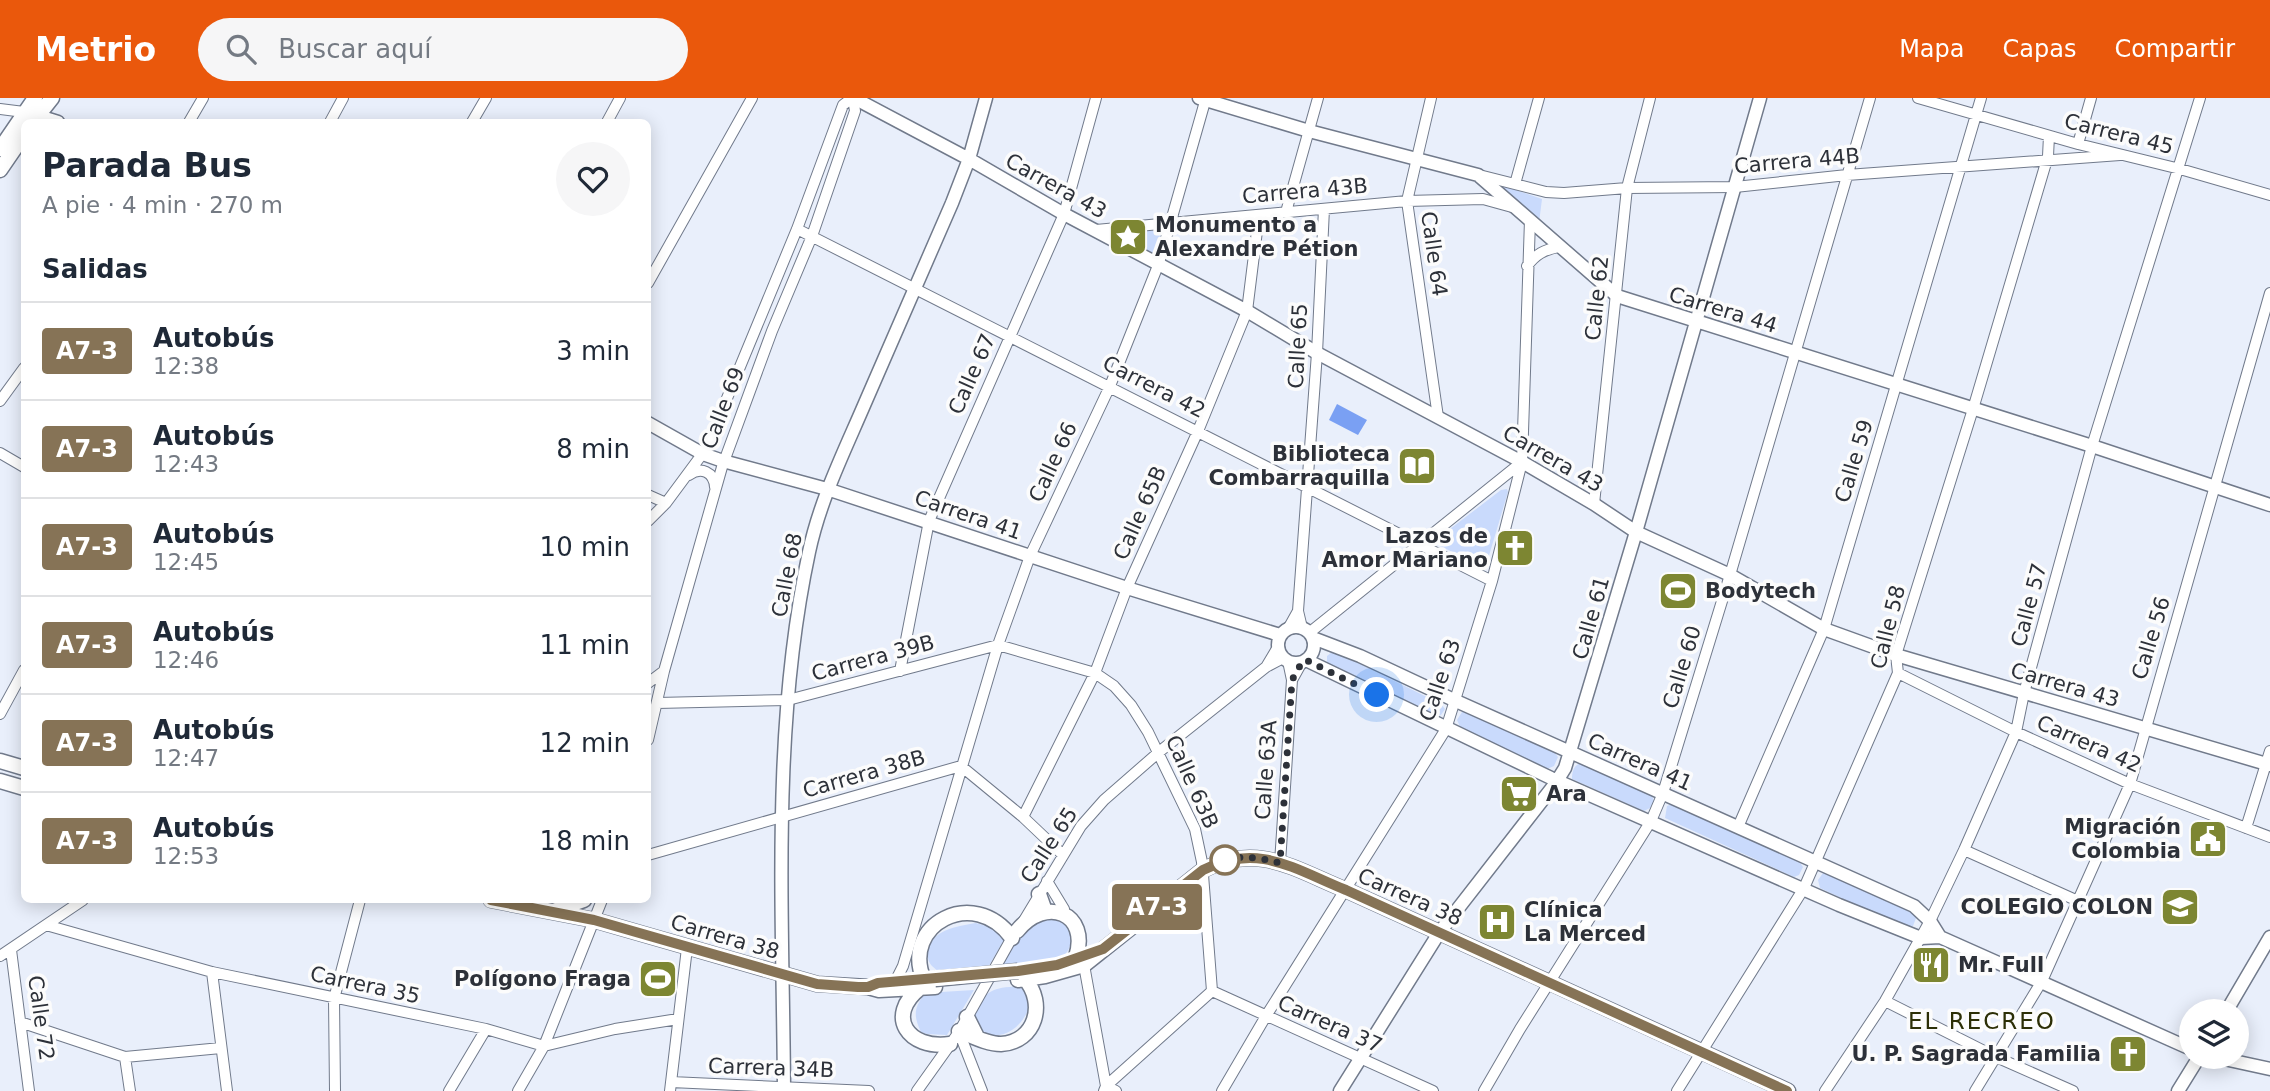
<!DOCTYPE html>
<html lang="es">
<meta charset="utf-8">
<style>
:root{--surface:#fff;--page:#f6f6f7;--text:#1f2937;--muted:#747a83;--line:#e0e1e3;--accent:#ea580c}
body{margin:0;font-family:"DejaVu Sans",sans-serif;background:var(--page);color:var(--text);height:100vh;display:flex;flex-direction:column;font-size:26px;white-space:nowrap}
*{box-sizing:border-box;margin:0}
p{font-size:23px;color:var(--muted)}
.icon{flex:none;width:38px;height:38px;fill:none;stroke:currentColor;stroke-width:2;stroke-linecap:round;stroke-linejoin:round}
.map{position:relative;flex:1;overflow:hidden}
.details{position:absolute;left:21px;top:21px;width:630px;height:784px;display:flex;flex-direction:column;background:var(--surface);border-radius:10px;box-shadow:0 4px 18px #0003}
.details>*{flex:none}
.badge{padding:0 14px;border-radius:5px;font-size:24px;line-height:46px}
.controls{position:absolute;left:2179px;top:901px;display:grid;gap:14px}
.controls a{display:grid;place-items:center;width:70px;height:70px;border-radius:50%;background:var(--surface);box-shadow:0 4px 18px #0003;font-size:35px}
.you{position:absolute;width:35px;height:35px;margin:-18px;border:5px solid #fff;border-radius:50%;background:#1a73e8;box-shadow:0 0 0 10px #1a73e833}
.map>.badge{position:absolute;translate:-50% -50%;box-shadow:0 0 0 4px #fff}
h2{padding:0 21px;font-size:26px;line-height:63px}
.round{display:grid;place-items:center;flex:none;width:74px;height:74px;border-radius:37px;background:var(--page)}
.summary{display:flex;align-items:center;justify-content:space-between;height:119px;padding:0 21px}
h1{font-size:33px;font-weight:700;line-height:52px}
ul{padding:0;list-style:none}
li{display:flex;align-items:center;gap:21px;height:98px;padding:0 21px;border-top:2px solid var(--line)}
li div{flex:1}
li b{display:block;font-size:26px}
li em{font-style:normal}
li .badge{min-width:77px;font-weight:700;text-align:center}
header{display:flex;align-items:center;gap:42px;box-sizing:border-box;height:98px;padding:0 35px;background:var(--accent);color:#fff}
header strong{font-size:33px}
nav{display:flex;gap:38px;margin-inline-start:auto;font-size:24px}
.search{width:490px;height:63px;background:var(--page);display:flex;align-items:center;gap:18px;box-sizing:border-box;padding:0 24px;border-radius:38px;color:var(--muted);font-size:26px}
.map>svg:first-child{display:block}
.green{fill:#c9dafc}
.water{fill:#7aa0f3}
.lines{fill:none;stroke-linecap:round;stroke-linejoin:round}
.minor-casing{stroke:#717a8b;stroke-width:12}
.tertiary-casing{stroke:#717a8b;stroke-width:15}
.secondary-casing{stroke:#717a8b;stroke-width:17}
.minor{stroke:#fff;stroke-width:10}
.tertiary{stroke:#fff;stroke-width:12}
.secondary{stroke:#fff;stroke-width:14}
.secondary-bridge-casing{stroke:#717a8b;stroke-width:17;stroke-linecap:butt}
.secondary-bridge{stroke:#fff;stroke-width:14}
.line-casing{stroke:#fff;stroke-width:16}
.line{stroke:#867356;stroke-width:10}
.walk{stroke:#2d3139;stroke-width:7;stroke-dasharray:0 12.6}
.stop-dot{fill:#fff;stroke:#867356;stroke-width:3.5}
.labels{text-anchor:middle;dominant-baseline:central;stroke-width:7;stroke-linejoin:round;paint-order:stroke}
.street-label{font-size:21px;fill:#2d3139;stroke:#fcfcfc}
.poi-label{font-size:21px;font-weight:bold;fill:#2d3139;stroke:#fcfcfc;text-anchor:end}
.neighbourhood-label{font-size:23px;letter-spacing:2px;fill:#2c2f06;stroke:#fcfcfc}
</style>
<header>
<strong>Metrio</strong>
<div class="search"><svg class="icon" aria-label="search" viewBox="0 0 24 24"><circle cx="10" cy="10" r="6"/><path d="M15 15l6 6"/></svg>Buscar aquí</div>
<nav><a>Mapa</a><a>Capas</a><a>Compartir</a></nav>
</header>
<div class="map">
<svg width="2270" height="993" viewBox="0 0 2270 993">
<rect width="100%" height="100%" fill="#e9effb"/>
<!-- green -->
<path class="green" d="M1498,86L1542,101L1539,125Z
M1164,132L1156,158L1120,140L1122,134Z
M1507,391L1508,394L1485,471L1433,444L1501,392Z
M1332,554L1340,556L1441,606L1445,611L1441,617L1434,619L1327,567V558Z
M1469,612L1551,650L1558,659L1554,668L1547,671L1461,631L1457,622L1462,614Z
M1581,665L1652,697L1654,703L1650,710L1644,713L1572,681C1572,673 1574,667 1581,665Z
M1672,706L1799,763L1803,769L1799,777L1794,779L1665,720L1667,708Z
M1823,775L1829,776L1911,812L1916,820L1913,828L1907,831L1820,790L1818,782Z
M1053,819C1064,824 1072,830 1071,843C1068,872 1022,868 1000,870L1023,833L1031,824Z
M976,825L996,831L1004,842L987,871L938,873C931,868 927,864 928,855C929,832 958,828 976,825Z
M656,864L676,868L673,886L647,894L639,893L645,874L654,875Z
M1022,888L1031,903C1025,929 1002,946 976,933L972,916C988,890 993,890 1022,888Z
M974,892L947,937L927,936L921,934C913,917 914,910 925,895Z"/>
<!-- water -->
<path class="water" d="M1337,306L1367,322L1358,337L1329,322Z"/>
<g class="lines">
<!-- minor casing -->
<g class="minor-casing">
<path id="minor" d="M1431,0L1407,103L1438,319
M1918,0L2078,46L2180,71L2270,97
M0,11L24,14
M189,24L203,0
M330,24L343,0
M472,24L486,0
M607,24L620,0
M2078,46L2091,0
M1479,77L1546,94L1564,95L1627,90L1735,89L1847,77L2120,57
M1515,86L1539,0
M1286,114L1318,0
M797,131L1492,483
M1096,132L1407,103L1483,101L1512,109
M1527,168C1536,156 1544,152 1558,149
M648,185L752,0
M0,303L24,270
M0,355L24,369
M689,377C701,368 714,374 715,389
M648,397L666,405
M1594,406L1627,90L1650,0
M648,423L666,405L706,351L797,131L843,7L852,0
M1302,530L1298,513L1317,255L1324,111
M1288,531L1298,513
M1309,535L1522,364
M1266,569L1278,549
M900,573L929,423L1064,116L1096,0
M1898,575L2016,634L2130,686L2270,739
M1292,582L1302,564
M648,585L664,573
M657,605L788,602L998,547L1095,575L1114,588L1131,607L1148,634L1195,731L1202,764L1212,893L1106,988L1104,993
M0,616L24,572
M648,642L664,573L722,369L772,233L812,138L855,13L853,0
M1023,719L1095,575L1127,490L1198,333L1247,213L1259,117
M1738,729L1824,531L1981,0
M2246,730L2270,653
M1964,752L2078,803
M648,757L961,668L1023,719L1062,756
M1280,765L1292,582L1288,563
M1047,783L1064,811
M1023,824L1081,728L1104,702L1159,654L1266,569L1283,560
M46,827L212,874L486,931L544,948L615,931L678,921
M11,852L29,993
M0,858L83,802
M1084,867L1106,988L1116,993
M212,874L227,993
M895,884L903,868L998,547L1030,458L1110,288L1159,165L1206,0
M1212,893L1433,993
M1885,903L1996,959L2073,993
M20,924L125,959L221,950
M959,934L982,993
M125,959L130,993
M671,984L869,993
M335,993L334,901L360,802
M449,993L486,931
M518,993L544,948L602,802
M670,993L687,850
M917,993L959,934L1014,836
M1222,993L1266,918L1446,631L1492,483L1522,364L1530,122
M1484,993L1520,931L1651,723L1663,695L1730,477L1870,0
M1677,993L1804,790L1898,575L1896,557L1973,311L2048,58L2049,38
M1825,993L1885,903L1930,823L1964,752L2016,634L2024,595L2092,348L2200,0
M1975,993L2042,883L2130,686L2270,195"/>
</g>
<!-- tertiary casing -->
<g class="tertiary-casing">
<path id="tertiary" d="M854,0L969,61L1064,116L1247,213L1317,255L1522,364L1594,406L1636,434L1730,477L1824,531L1896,557L2270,667
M1199,0L1309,33L1478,77L1617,198L2092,348L2270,407
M29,15L58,24
M648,325L703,356L723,363L827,391L1127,490L1280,537
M1278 547a18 18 0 1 1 36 0a18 18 0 1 1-36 0Z
M1313,540L1360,558L1456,603L1914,808L1930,823L1940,839
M1306,562L1551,680L1839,807L1921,840L1940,839L2191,951
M2226,914L2270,839
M2215,959L2270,971
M784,993C783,813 771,631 809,454C820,402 844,354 865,305C894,239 923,172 952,105L969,61L986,0
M1340,993L1439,835L1555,686L1565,670L1636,434L1760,0
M2178,993L2199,959"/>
</g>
<!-- secondary casing -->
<g class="secondary-casing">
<path id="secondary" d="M33,24L52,0
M0,51L35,0
M0,72L24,37
M0,663L24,670
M0,683L24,690
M1039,796L1045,813
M491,802L594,822L817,886L868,889L879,892L935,889
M553,813L584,802
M1017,833C1046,797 1090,815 1076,859
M924,882C900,827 974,787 1012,840
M1018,882L1045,878L1084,867L1203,772C1258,744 1294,771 1346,792L1788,993
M920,890C885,918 908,952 950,946
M967,919L977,939
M959,933C972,938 987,946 1001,946C1036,944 1046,905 1025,881"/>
</g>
<!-- minor -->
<use href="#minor" class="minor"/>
<!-- tertiary -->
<use href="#tertiary" class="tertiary"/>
<!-- secondary -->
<use href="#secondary" class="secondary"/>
<!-- secondary-bridge casing -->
<g class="secondary-bridge-casing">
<path id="secondary-bridge" d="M935,881L1018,873"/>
</g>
<!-- secondary-bridge -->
<use href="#secondary-bridge" class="secondary-bridge"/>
</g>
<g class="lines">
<!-- line casing -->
<g class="line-casing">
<path id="line" d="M491,802L594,822L817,886L858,889H868L878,885L1018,873L1057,867L1103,851L1203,772C1258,744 1294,771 1346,792L1787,993"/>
</g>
<!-- line -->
<use href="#line" class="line"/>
<!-- walk -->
<path class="walk" d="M1225,762L1220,763C1242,757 1258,759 1280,765L1292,582L1302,564L1306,562L1377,597"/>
</g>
<!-- icons -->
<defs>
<g id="sight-square" transform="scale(2.0125)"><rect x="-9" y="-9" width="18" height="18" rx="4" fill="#7d8632" stroke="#fcfcfc"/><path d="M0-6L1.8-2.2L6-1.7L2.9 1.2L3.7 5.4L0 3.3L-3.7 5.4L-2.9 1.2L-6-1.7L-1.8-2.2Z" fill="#fff"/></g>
<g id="library-square" transform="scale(2.0125)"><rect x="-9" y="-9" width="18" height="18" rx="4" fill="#7d8632" stroke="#fcfcfc"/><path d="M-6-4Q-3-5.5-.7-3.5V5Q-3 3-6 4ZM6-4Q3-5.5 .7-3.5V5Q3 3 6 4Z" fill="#fff"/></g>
<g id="church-square" transform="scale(2.0125)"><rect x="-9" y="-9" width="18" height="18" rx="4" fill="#7d8632" stroke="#fcfcfc"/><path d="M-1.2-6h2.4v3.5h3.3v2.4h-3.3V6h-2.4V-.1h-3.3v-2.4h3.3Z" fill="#fff"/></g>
<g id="stadium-square" transform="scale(2.0125)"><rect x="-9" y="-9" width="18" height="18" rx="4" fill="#7d8632" stroke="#fcfcfc"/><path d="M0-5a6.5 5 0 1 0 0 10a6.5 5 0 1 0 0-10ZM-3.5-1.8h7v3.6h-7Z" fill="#fff"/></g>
<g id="supermarket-square" transform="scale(2.0125)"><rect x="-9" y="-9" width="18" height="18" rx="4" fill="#7d8632" stroke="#fcfcfc"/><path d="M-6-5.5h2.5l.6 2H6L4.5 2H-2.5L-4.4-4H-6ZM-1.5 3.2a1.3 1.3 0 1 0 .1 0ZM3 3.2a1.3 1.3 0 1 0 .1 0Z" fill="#fff"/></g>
<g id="civic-square" transform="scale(2.0125)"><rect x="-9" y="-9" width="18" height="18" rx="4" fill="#7d8632" stroke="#fcfcfc"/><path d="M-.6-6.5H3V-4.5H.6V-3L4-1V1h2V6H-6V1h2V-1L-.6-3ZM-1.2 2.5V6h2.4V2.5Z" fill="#fff"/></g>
<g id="school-square" transform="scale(2.0125)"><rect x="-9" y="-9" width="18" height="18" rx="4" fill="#7d8632" stroke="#fcfcfc"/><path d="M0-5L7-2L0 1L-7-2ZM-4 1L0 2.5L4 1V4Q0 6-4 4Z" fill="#fff"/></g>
<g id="hospital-square" transform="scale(2.0125)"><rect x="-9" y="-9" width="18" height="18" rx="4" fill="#7d8632" stroke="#fcfcfc"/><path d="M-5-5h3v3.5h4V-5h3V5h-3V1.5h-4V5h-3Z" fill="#fff"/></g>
<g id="restaurant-square" transform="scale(2.0125)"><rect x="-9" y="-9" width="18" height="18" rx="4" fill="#7d8632" stroke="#fcfcfc"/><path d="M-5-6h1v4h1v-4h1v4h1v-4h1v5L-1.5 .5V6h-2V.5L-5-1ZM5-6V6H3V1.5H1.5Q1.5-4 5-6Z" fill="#fff"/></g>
</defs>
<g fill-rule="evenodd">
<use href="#sight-square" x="1128" y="139"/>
<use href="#library-square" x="1417" y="368"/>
<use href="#church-square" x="1515" y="450"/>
<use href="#stadium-square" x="1678" y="493"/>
<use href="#supermarket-square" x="1519" y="696"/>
<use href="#civic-square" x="2208" y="741"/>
<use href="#school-square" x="2180" y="809"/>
<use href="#hospital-square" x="1497" y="824"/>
<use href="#restaurant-square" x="1931" y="867"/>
<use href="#stadium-square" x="658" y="881"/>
<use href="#church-square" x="2128" y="956"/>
</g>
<!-- markers -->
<circle class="stop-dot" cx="1225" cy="762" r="14"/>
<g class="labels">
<!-- street labels -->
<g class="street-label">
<text transform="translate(2119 36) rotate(14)">Carrera 45</text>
<text transform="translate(1797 63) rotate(-5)">Carrera 44B</text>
<text transform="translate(1056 88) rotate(29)">Carrera 43</text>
<text transform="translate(1305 93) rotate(-5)">Carrera 43B</text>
<text transform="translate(1434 156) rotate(82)">Calle 64</text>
<text transform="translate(1597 200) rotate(-84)">Calle 62</text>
<text transform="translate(1723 212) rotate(17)">Carrera 44</text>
<text transform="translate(1298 248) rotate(-87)">Calle 65</text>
<text transform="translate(972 276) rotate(-66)">Calle 67</text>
<text transform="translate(1154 289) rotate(27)">Carrera 42</text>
<text transform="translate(723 310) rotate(-69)">Calle 69</text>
<text transform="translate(1553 361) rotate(30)">Carrera 43</text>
<text transform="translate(1854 363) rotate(-73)">Calle 59</text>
<text transform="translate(1053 364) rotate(-65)">Calle 66</text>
<text transform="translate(1140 415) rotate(-66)">Calle 65B</text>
<text transform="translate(968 417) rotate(19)">Carrera 41</text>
<text transform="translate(787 477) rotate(-79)">Calle 68</text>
<text transform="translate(2029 507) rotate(-75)">Calle 57</text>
<text transform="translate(1591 520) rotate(-74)">Calle 61</text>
<text transform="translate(1888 529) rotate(-76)">Calle 58</text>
<text transform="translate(2151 540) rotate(-73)">Calle 56</text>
<text transform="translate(873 560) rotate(-15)">Carrera 39B</text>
<text transform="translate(1682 569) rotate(-73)">Calle 60</text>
<text transform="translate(1440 582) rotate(-71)">Calle 63</text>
<text transform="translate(2065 587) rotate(16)">Carrera 43</text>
<text transform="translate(2089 646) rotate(24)">Carrera 42</text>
<text transform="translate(1640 664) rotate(24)">Carrera 41</text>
<text transform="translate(1266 672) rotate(-86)">Calle 63A</text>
<text transform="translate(864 676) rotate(-16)">Carrera 38B</text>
<text transform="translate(1192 684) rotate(66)">Calle 63B</text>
<text transform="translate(1049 747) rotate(-57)">Calle 65</text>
<text transform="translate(1410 799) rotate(24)">Carrera 38</text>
<text transform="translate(725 839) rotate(16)">Carrera 38</text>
<text transform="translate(365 887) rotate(12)">Carrera 35</text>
<text transform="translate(41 920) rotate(82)">Calle 72</text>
<text transform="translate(1330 926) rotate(24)">Carrera 37</text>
<text transform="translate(771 970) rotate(2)">Carrera 34B</text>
</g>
<!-- poi labels -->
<g class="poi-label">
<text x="1155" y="127" text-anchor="start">Monumento a<tspan x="1155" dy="24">Alexandre Pétion</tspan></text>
<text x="1390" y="356">Biblioteca<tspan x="1390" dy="24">Combarraquilla</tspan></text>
<text x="1488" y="438">Lazos de<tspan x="1488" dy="24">Amor Mariano</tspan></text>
<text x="1705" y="493" text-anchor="start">Bodytech</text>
<text x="1546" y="696" text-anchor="start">Ara</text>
<text x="2181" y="729">Migración<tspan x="2181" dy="24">Colombia</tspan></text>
<text x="2153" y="809">COLEGIO COLON</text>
<text x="1524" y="812" text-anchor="start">Clínica<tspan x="1524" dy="24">La Merced</tspan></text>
<text x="1958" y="867" text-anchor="start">Mr. Full</text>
<text x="631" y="881">Polígono Fraga</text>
<text x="2101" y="956">U. P. Sagrada Familia</text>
</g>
<!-- neighbourhood labels -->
<g class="neighbourhood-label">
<text x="1982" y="923">EL RECREO</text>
</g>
</g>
</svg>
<div class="controls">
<a><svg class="icon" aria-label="layers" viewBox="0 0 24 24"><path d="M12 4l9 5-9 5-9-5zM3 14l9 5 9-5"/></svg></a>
</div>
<div class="you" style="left:1377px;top:597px"></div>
<b class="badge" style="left:1157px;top:809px;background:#867356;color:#fff">A7-3</b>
<section class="details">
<div class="summary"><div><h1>Parada Bus</h1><p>A pie · 4 min · 270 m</p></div><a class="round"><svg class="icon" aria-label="heart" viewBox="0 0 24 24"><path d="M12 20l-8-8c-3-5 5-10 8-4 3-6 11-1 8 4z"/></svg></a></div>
<h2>Salidas</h2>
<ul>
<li><span class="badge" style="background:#867356;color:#fff">A7-3</span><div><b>Autobús</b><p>12:38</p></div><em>3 min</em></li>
<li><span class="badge" style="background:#867356;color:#fff">A7-3</span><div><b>Autobús</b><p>12:43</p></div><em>8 min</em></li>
<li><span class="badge" style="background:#867356;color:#fff">A7-3</span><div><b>Autobús</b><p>12:45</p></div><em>10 min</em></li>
<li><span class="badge" style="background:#867356;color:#fff">A7-3</span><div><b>Autobús</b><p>12:46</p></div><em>11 min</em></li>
<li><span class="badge" style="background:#867356;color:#fff">A7-3</span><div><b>Autobús</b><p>12:47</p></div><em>12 min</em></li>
<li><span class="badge" style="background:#867356;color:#fff">A7-3</span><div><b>Autobús</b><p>12:53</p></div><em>18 min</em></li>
</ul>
</section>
</div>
